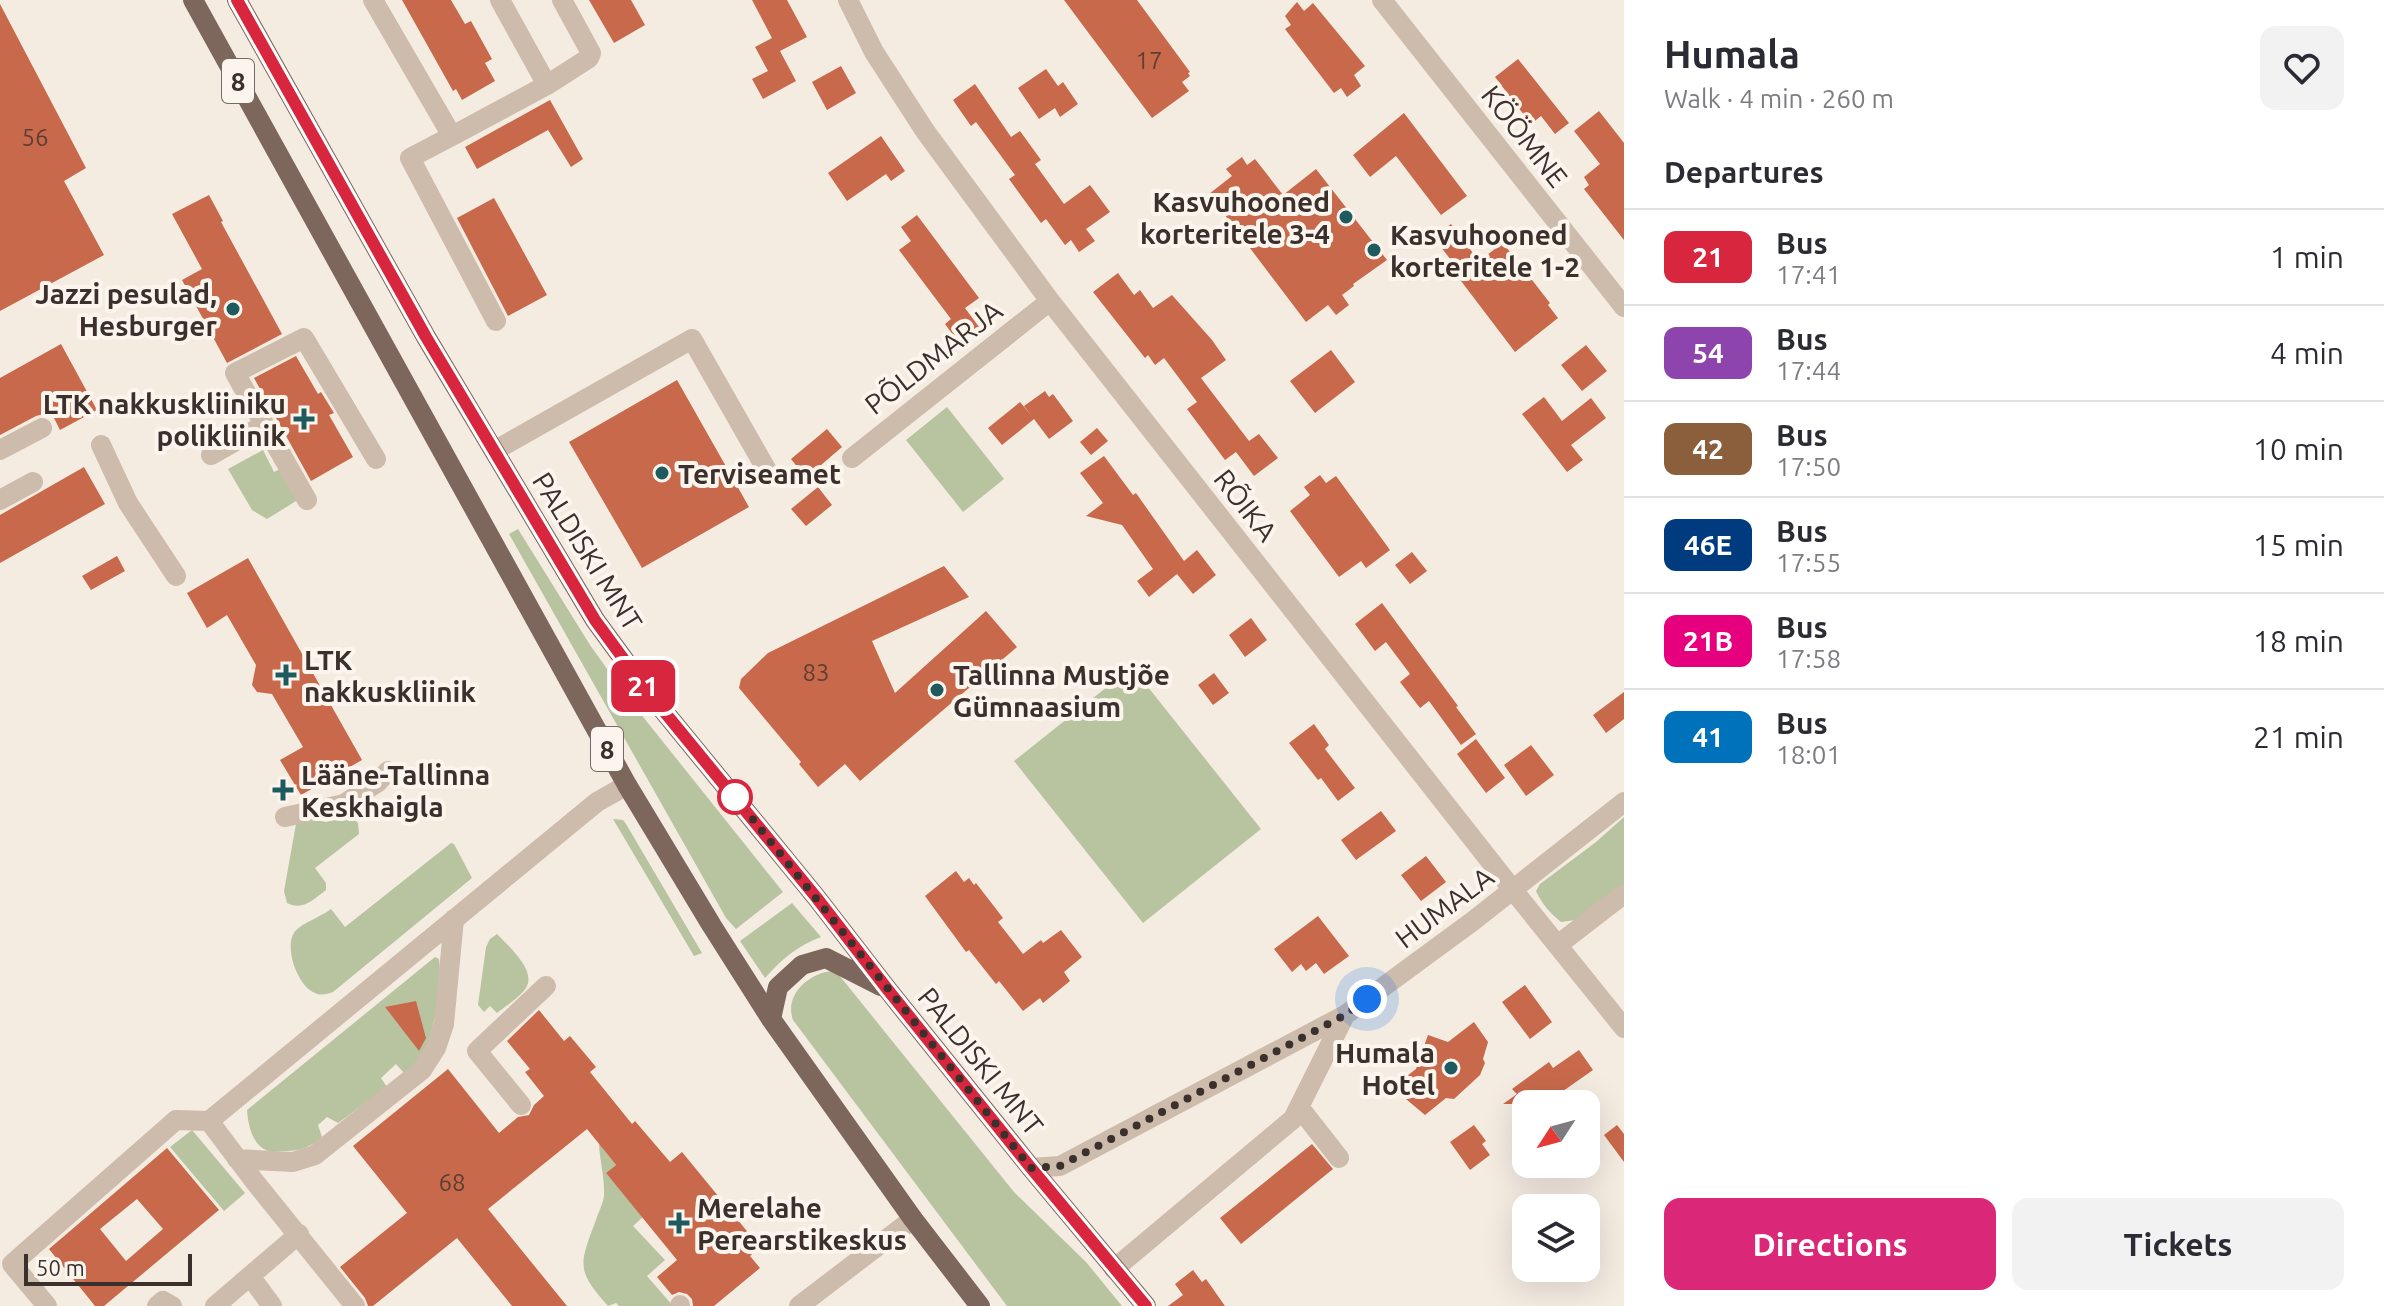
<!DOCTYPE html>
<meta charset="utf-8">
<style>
:root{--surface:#fff;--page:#f2f2f3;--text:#2b2b33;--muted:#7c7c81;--line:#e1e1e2;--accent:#db2777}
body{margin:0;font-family:Ubuntu,sans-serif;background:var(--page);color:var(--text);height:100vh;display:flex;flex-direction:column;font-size:30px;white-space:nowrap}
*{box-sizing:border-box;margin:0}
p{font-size:26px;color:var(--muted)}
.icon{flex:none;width:44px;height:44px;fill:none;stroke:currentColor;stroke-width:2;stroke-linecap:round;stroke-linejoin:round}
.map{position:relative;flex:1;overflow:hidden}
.side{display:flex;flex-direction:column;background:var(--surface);width:760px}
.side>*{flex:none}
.badge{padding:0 16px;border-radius:12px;font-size:28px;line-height:52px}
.needle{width:52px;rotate:234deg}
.controls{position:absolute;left:1512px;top:1090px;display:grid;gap:16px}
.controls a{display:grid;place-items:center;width:88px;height:88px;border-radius:16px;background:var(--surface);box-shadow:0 8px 32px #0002;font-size:40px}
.scale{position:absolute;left:24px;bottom:20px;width:168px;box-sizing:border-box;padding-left:8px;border:4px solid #3b302b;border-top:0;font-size:22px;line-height:28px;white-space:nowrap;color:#3b302b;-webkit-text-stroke:6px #fbf5ee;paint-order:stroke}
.you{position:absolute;width:40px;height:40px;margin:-20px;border:6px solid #fff;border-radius:50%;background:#1a73e8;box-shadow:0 0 0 12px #1a73e833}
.map>.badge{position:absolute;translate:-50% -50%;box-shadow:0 0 0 4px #fff}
h2{padding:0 40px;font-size:30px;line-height:72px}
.round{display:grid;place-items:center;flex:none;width:84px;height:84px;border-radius:16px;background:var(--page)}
.overview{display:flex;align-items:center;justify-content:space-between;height:136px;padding:0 40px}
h1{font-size:38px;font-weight:600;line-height:60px}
.action{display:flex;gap:16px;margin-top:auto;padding:16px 40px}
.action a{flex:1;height:92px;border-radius:16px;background:var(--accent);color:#fff;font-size:32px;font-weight:600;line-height:92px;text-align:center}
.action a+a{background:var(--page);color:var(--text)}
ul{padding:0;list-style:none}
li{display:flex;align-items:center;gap:24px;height:96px;padding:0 40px;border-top:2px solid var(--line)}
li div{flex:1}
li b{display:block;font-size:30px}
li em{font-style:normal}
li .badge{min-width:88px;font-weight:700;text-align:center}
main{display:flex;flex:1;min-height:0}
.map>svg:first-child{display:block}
.green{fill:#b8c4a0}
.building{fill:#c8694b;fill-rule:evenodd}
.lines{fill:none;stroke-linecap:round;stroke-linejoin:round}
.minor{stroke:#cdbbac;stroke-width:20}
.major{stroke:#7d675c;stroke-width:20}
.line-casing{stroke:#fff;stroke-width:18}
.line{stroke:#d7263d;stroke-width:12}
.walk{stroke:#3b302b;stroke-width:8;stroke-dasharray:0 14.4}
.poi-dot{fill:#1f5a5e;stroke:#fbf5ee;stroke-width:3}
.stop-dot{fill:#fff;stroke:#d7263d;stroke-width:4}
.labels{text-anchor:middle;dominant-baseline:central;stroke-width:8;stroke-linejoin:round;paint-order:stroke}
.number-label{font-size:24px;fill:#5e3e33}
.shield{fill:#fbf5ee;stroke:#756b66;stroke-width:2}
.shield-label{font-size:26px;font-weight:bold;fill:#3b302b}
.street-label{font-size:28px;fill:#3b302b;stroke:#fbf5ee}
.poi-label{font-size:28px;font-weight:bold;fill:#3b302b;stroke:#fbf5ee;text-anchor:start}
</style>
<main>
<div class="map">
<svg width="1624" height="1306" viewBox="0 0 1624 1306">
<rect width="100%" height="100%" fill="#f4ebe1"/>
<!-- green -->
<path class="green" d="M947,407L1004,479L963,512L906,440Z
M263,450L274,472L284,467L301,498L267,519L252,510L228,469Z
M518,529L590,645L628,698L783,892L736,929L726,918L509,534Z
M1132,667L1261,829L1143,923L1014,761Z
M351,816L358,823L359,834L315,868L326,883V890C314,899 303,911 287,903L284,891L296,824L306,818L326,822Z
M1624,817V888L1576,920L1561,922C1550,913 1542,904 1536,891L1540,884L1596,842Z
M613,819L623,820L626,824L702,953L694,956Z
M451,843L454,844L472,878L333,992C327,994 321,996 315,993C298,987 284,948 294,933C299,924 321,917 331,909L345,927Z
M792,903L821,937C797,946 782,959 765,978L740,941Z
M497,934C508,946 537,970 526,988C520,997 506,1006 497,1013L490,1006L484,1012L478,1005L486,947L490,939Z
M435,957L439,959C442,986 435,1039 418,1060C415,1065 408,1069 404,1073L396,1064L381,1078L387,1087L338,1123L327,1117L318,1125L322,1137C311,1147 300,1151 286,1151C280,1151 272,1153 266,1150C252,1144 248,1124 247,1110Z
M831,971L839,975L1014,1192L1086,1262L1122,1306H1007L793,1020C784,995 808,974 831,971Z
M192,1130L245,1193L224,1211L170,1147Z
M608,1136L612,1140L603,1149L616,1165L606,1173L643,1217L633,1226L665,1260L647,1276L673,1306H619L616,1303L608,1306C576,1270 579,1265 596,1220C598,1213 603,1204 604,1196C605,1180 600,1161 599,1145Z"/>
<!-- building -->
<path class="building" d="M402,0H451L465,24L471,21L492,59L485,63L495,81L462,100L456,89L453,91Z
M589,0H631L645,25L614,43Z
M752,0H787L807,37L780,51L796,81L763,99L752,79L768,71L755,47L772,38Z
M1064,0H1137L1190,72L1188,73L1190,76L1182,82L1189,91L1152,118Z
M1297,2L1304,11L1313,3L1365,66L1354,75L1361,86L1347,97L1341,88L1334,93L1285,29L1291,25L1285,16Z
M0,4L86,168L64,181L104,255L0,311Z
M1518,59L1569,123L1555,134L1541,116L1531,124L1495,77Z
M841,66L856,93L827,110L812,82Z
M1046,69L1058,86L1063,82L1078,104L1060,117L1055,108L1039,119L1018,88Z
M975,84L1011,137L1020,131L1041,160L1035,164L1064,204L1090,185L1110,212L1086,229L1095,241L1079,252L1071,240L1065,245L1046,219L1041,223L1009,179L1015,175L976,122L971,126L957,106L953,100Z
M550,100L583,159L571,167L548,130L477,169L465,147Z
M1599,111L1624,143V240L1584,189L1589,185L1584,177L1600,164L1574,131Z
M1404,113L1467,196L1441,215L1396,156L1370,177L1353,155Z
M881,136L905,171L891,181L886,174L847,201L828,173Z
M1242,157L1247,165L1255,159L1283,195L1316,169L1387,260L1353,284L1354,286L1342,295L1349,305L1336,315L1328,305L1306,322L1209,194L1232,176L1226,169Z
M209,195L223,221L221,222L282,334L227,363L182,280L202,269L172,214Z
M494,198L547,295L508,316L457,218Z
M917,215L979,298L965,308L979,327L959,343L945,324L951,319L899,250L911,241L901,227Z
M1451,224L1479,261L1503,243L1550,303L1548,305L1558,318L1515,352L1458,277L1462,274L1433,237Z
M1118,273L1134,295L1140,290L1153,308L1172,295L1212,340L1226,360L1201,378L1249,441L1259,434L1278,458L1254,476L1236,452L1225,460L1187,409L1197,402L1164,358L1155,365L1148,355L1145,358L1093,292Z
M61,344L97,410L60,430L51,412L36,416L0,435V378Z
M1586,345L1607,371L1582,391L1561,365Z
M1331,350L1355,382L1315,413L1290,381Z
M296,356L318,394L321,392L334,413L329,415L353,457L311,481L254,378Z
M677,380L749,507L642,568L569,442Z
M1045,391L1049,397L1053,394L1073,421L1049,439L1034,419L1002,445L988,428L1020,402L1031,415L1024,406Z
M1544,397L1562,421L1591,398L1606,418L1571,445L1583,460L1567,472L1522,414Z
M1097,428L1108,441L1091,455L1080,442Z
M827,429L842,447L806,478L791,459Z
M1104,456L1133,495L1136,493L1184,561L1197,550L1216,575L1193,594L1177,574L1149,597L1137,581L1153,569L1122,525L1086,516L1103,503L1080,473Z
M84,467L105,504L0,563V515Z
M1320,475L1326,483L1336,476L1390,550L1366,568L1361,561L1339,577L1290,511L1310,495L1304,487Z
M818,487L832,505L806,526L791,509Z
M1412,552L1427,571L1410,584L1395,565Z
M117,556L125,571L91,590L82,576Z
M248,558L362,760L301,795L280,760L303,747L272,694L257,692L252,685L256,665L227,615L207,628L187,593Z
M944,566L969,597L872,641L895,693L986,611L1017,647L860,781L845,764L818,787L799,764L801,762L739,688L741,679L768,653Z
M1382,603L1458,706L1456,707L1476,734L1461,745L1429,701L1420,708L1400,682L1410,674L1386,642L1375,651L1355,624Z
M1251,618L1267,640L1245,657L1229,635Z
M1214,673L1229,693L1213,705L1198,685Z
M1624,692V719L1606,733L1593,715Z
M1314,724L1329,745L1325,749L1355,788L1338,801L1321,778L1318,780L1289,743Z
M1476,739L1505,778L1486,793L1457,754Z
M1531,745L1554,775L1526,796L1504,765Z
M1381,811L1396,831L1356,860L1341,840Z
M1426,856L1446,882L1421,901L1401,875Z
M956,871L964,882L969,878L974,885L976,883L1003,918L998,922L1023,954L1041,940L1043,943L1061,930L1082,957L1064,972L1070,981L1043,1003L1040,998L1023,1011L999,981L996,984L969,950L966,952L925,896Z
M1318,916L1349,956L1324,974L1316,963L1306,971L1301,964L1292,972L1274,949Z
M1525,985L1552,1022L1530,1039L1502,1002Z
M416,1001L426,1038L419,1051L385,1007Z
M539,1010L564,1041L570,1036L596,1067L590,1072L632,1124L635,1121L670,1162L682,1152L760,1247L750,1256L760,1268L714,1306H693L692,1299L687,1294L679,1292L672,1295L657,1277L677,1260L606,1173L616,1165L587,1129L488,1209L567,1306H512L457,1238L373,1306H368L365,1298L340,1267L407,1213L353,1146L448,1069L499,1133L518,1117L529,1115L534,1105L544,1096L525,1072L530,1069L507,1041Z
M1474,1022L1488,1042L1483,1059L1485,1063L1480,1075L1454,1099L1446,1098L1425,1115L1400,1094L1394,1086L1416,1069L1428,1035L1448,1042Z
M1579,1050L1593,1070L1556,1096L1562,1104H1503L1517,1094L1512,1089L1549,1062L1553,1068Z
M1474,1125L1486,1141L1482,1144L1490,1155L1470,1170L1450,1142Z
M1617,1125L1624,1134V1162L1604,1135Z
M1312,1144L1333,1169L1241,1244L1220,1218Z
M167,1148L219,1210L104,1306H95L49,1249ZM137,1199L163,1229L126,1261L100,1229Z
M1193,1270L1202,1282L1206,1279L1225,1306H1168L1183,1295L1175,1284Z"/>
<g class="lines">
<!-- minor -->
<path class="minor" d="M373,0L452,136L547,85L589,58L591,53L562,0
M500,0L547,85
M848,0L874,52L925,131L1050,301L1513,890L1624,1028
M1382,0L1624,307
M452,136L410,158L496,321
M101,445L128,503L176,576
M0,450L42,428
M494,451L692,339L769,474
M211,455L264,425
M852,458L1050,301
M0,500L33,482
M307,500L235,373L304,338L376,459
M285,817L344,804L378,782L388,771
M1559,944L1624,894
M521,1105L477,1051L546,986
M1299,1107L1339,1158
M237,1159L293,1162L315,1155L422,1070L436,1048L444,1024L454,919
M1031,1168L1060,1166L1345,1015L1473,921L1624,802
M1114,1269L1293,1119L1345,1015
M250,1276L272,1306
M680,1305V1306
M47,1306L12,1264L176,1120L209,1121
M157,1306L163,1301L172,1306
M215,1306L299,1234
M355,1306L255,1182L209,1121L597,802L627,785
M799,1306L913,1219"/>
<!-- major -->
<path class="major" d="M193,0L627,785L712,926L771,1019L913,1219L980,1306
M237,0L426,337L595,620L644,687L816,897L888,990L1031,1168L1146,1306
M771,1019L778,987L802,965L826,958L881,986"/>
</g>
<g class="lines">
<!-- line casing -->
<g class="line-casing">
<path id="line" d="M237,0L426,337L595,620L644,687L816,897L888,990L1031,1168L1146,1306"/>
</g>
<!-- line -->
<use href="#line" class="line"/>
<!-- walk -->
<path class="walk" d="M735,797L1031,1168L1060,1166L1345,1015L1367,999"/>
</g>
<!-- markers -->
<g class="poi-dot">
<circle cx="1346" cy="217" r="8"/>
<circle cx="1374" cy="250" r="8"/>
<circle cx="233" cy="309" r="8"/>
<path d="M300 407h8v8h8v8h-8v8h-8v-8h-8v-8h8z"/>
<circle cx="662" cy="473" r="8"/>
<path d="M282 663h8v8h8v8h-8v8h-8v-8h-8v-8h8z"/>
<circle cx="937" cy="690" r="8"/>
<path d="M279 778h8v8h8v8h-8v8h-8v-8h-8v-8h8z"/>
<circle cx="1451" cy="1068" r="8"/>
<path d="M675 1211h8v8h8v8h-8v8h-8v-8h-8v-8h8z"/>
</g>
<circle class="stop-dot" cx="735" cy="797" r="16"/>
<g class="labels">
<!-- number labels -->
<g class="number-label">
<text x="1149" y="60">17</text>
<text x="35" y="137">56</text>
<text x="816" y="672">83</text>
<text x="452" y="1182">68</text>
</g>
<!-- shield labels -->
<g class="shield">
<rect x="222" y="59" width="32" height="44" rx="6"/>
<rect x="591" y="727" width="32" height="44" rx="6"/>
</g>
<g class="shield-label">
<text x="238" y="81">8</text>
<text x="607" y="749">8</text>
</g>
<!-- street labels -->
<g class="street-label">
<text transform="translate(1525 136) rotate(52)">KÖÖMNE</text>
<text transform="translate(933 357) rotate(-38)">PÕLDMARJA</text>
<text transform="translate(1246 505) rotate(52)">RÕIKA</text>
<text transform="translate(588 551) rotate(58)">PALDISKI MNT</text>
<text transform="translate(1444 907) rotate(-37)">HUMALA</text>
<text transform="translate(981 1061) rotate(51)">PALDISKI MNT</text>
</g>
<!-- poi labels -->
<g class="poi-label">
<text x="1330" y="201" text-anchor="end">Kasvuhooned<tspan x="1330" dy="32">korteritele 3-4</tspan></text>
<text x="1390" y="234">Kasvuhooned<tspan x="1390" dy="32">korteritele 1-2</tspan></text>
<text x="217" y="293" text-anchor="end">Jazzi pesulad,<tspan x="217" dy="32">Hesburger</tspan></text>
<text x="286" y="403" text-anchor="end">LTK nakkuskliiniku<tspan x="286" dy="32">polikliinik</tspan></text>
<text x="678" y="473">Terviseamet</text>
<text x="304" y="659">LTK<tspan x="304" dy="32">nakkuskliinik</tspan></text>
<text x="953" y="674">Tallinna Mustjõe<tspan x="953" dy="32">Gümnaasium</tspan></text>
<text x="301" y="774">Lääne-Tallinna<tspan x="301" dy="32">Keskhaigla</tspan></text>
<text x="1435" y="1052" text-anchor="end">Humala<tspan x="1435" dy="32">Hotel</tspan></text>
<text x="697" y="1207">Merelahe<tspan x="697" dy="32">Perearstikeskus</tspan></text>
</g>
</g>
</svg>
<div class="controls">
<a><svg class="needle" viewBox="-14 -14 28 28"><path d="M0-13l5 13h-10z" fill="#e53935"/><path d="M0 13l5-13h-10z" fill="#7c7c81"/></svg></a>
<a><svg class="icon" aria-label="layers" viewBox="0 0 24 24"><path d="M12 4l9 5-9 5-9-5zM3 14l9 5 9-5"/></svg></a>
</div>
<div class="scale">50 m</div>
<div class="you" style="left:1367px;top:999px"></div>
<b class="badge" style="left:643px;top:686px;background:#d7263d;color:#fff">21</b>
</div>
<section class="side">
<div class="overview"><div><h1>Humala</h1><p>Walk · 4 min · 260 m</p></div><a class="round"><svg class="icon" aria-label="heart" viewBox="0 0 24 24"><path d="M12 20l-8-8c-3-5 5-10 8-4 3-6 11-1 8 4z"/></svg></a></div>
<h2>Departures</h2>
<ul>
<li><span class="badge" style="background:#d7263d;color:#fff">21</span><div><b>Bus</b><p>17:41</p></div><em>1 min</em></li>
<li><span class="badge" style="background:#8e44ad;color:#fff">54</span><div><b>Bus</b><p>17:44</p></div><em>4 min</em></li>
<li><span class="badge" style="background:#8b5e3c;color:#fff">42</span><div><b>Bus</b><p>17:50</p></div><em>10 min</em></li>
<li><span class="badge" style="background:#003b80;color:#fff">46E</span><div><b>Bus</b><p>17:55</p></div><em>15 min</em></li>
<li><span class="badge" style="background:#e6007e;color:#fff">21B</span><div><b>Bus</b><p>17:58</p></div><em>18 min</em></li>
<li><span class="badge" style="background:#0072bc;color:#fff">41</span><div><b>Bus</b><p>18:01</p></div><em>21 min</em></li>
</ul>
<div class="action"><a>Directions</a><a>Tickets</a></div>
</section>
</main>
